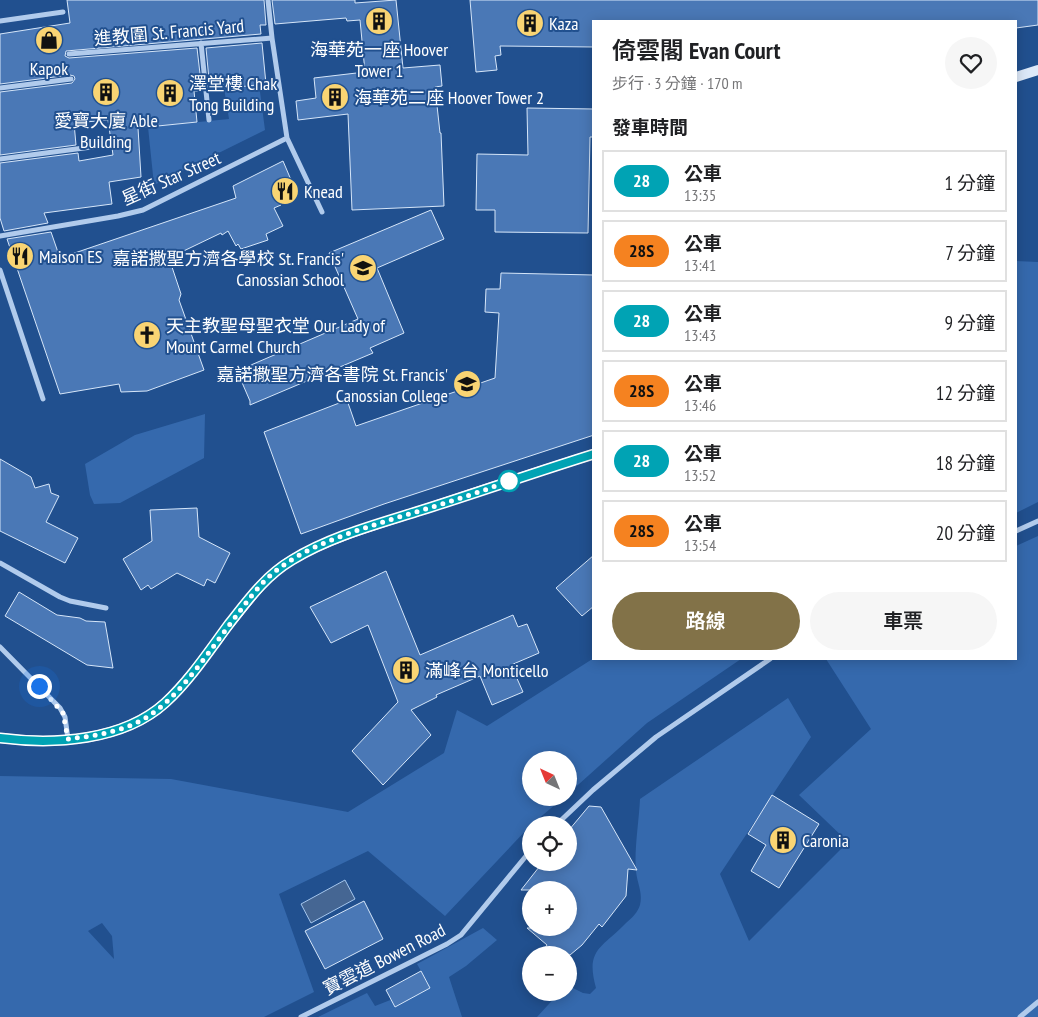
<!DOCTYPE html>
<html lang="zh-TW">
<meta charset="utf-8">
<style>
:root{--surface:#fff;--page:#f6f6f6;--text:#202124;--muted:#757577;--line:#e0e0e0;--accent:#827248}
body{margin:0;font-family:"PT Sans Narrow","Noto Sans TC",sans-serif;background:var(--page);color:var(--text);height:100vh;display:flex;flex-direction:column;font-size:19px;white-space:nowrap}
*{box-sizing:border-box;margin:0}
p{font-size:16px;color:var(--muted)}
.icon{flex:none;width:28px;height:28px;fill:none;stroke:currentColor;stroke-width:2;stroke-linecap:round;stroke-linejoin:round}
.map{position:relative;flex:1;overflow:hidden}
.details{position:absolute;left:592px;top:20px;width:425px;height:640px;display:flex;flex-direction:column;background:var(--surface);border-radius:0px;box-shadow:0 2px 12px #0003}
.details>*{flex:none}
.badge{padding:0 10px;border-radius:16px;font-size:18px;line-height:32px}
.needle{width:32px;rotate:317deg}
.controls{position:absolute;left:522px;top:751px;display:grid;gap:10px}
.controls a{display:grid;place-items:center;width:55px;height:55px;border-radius:50%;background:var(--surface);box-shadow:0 2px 12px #0003;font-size:25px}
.you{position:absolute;width:25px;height:25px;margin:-12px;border:4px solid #fff;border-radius:50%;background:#1a73e8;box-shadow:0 0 0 8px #1a73e833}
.map>.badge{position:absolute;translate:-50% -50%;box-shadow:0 0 0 2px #fff}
h2{padding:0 20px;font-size:19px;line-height:45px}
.round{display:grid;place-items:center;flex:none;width:52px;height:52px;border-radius:26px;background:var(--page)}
.headline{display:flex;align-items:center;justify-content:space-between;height:85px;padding:0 20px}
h1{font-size:24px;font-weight:600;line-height:38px}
.action{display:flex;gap:10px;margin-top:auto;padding:10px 20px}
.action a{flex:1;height:58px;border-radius:30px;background:var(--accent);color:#fff;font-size:20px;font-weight:600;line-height:58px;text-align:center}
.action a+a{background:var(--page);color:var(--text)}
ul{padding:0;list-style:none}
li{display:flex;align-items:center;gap:15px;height:62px;margin:0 10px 8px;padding:0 10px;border:2px solid var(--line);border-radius:0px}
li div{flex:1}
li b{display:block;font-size:19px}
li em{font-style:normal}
li .badge{min-width:55px;font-weight:700;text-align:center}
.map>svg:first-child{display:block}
.green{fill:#3569ad;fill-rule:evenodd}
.water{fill:#456693;stroke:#a5c6ed}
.building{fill:#4a78b6;stroke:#d6e6f9}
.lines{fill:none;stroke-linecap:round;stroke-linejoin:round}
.street{stroke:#b1cbec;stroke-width:5}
.secondary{stroke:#dde9f9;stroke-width:10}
.line-casing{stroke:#fff;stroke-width:11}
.line{stroke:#00a3b4;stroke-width:8}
.walk{stroke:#fff;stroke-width:5;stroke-dasharray:0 9}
.stop-dot{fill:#fff;stroke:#00a3b4;stroke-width:2.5}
.labels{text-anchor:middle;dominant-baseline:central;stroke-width:4;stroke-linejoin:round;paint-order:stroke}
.poi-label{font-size:18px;fill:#fff;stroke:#21508f;text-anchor:start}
.street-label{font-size:18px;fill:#fff;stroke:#21508f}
</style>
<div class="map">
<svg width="1038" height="1017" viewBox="0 0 1038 1017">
<rect width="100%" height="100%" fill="#21508f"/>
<!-- green -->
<path class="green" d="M259,84L265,130L154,185L148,127L229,119L224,88Z
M1016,261L1038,262V502L1016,513Z
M205,414L204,458L120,503L94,504L90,495L85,464L135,435Z
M1038,536V1017H537L559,993L569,992V986L583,993L590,994L596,988C585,949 602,948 626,923C632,918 638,912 640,905C643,892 637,883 636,871C634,850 639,821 640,799L788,698L811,737L720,874L749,941L848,842L799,795L871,729L826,659H1016V546Z
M594,658L741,659L647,723L569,793V760H531V798H563L531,825L445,916L368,851L279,894L314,992L264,1017H0V776L171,779L348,812L444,753L457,710L487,726ZM102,923L112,936L114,959L88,931Z
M483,928L497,940L466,966L449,977L462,1017H318L367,993L375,1006L429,985L417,964Z"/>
<!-- water -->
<path class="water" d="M345,880L355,899L311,923L301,904Z"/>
<!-- building -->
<path class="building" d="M67,0H264L266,25H260L261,34L66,51L65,56L69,58L197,48L202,91H194L197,122L138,128L141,177L109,182L112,204L44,213L48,223L4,231L0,218V163L78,153L79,161L113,155L108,120L74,123L76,145L0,155V92L72,83L75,79L74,76L70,75L0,84V34L70,23Z
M272,0H355V3L396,0L403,68L440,65L442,86L435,87L440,133H441L444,206L352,210L348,114L298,120L296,101L316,98L314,78L365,72L360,20L347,21L346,18L275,24Z
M470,0H1038V25L1016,28V21H594V47L500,46L501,55L495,56L497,70L476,72Z
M262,43L266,84L210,90L206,48Z
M527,108L594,109V137H590L588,233L495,232V210H476L477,154L528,155Z
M283,161L297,194L280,203L281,205L274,208L283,226L266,234L268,240L241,249L238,244L236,246L228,231L222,235L221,233L169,258L181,294L179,300L204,370L147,391L121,392L119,384L60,394L7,239L51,232L60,258L236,198L233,186Z
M431,210L444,239L377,268L404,333L370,348L373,353L250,405V401L237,371L358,319L329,253Z
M501,273L594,275V435L384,504L301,534L264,432L347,400L356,426L495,378L499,313L485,312L486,289H500Z
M0,459L31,477L35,488L49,484L51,493L59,496L46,522L78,538L65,563L0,531Z
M197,508L199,537L230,553L215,583L207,579L204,586L177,573L151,589L148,585L141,590L123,559L152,541L150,510Z
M594,555V606L582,616L556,588Z
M386,571L420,655L513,615L518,627L527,624L539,653L511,665L523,692L492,705L480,676L436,695L437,697L411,710L431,735L383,785L352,751L398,702L368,625L331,643L310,607Z
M19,592L57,615L80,618L86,621L105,622L113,668L87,665L5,616Z
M772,795L819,824L779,888L751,871L766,845L748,834Z
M589,806L601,807L637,870L628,869L626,896L602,927L599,924L582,945L570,955H540L547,945L527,928H569V890H521L543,862H569V830Z
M364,901L383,939L325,969L305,931Z
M421,971L430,988L395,1007L386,990Z"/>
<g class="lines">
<!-- street -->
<path class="street" d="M268,0L272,38L287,138L322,212
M0,21L63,12
M201,43L209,120
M69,54L272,38
M0,88L71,79
M0,159L99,146
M0,236L118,216L143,210L287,138
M0,270L43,399
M1016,531L1038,521
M0,563L60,597L70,601L106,608
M0,647L60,708L65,717L68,739
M556,825L593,790L656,737L770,659
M301,1017L447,944L461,935L531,850
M1020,1017L1038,1002"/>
<!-- secondary -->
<path class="secondary" d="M1016,77L1038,70
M0,738C54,745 123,741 165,703C190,680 210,649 232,621C251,597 268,573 295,558C335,536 379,524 422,510C479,491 536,472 594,454"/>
</g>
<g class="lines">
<!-- line casing -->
<g class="line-casing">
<path id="line" d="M0,738C54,745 123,741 165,703C190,680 209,651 229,624C248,600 265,576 292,560C331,536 378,524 422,510C479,492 536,472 594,454"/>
</g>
<!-- line -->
<use href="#line" class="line"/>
<!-- walk -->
<path class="walk" d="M39,686L63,713L68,739C94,736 121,732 144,719C180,698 211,648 237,615C249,599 261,582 277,570C308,546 346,534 383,522C425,509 468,497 509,481"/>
</g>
<!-- icons -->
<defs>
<g id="building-disc" transform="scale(1.4375)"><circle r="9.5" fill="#f9d473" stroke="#21508f"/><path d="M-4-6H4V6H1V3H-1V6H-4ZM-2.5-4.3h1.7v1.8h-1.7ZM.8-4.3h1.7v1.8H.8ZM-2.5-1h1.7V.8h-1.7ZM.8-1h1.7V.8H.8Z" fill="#111"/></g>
<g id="shop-disc" transform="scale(1.4375)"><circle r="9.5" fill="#f9d473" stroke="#21508f"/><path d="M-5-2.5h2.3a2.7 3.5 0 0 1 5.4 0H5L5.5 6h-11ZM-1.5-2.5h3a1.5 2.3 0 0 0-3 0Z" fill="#111"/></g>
<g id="restaurant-disc" transform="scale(1.4375)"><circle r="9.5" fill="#f9d473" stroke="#21508f"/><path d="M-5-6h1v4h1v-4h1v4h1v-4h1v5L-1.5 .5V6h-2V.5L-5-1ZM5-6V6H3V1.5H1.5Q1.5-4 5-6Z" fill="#111"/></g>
<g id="school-disc" transform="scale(1.4375)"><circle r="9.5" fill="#f9d473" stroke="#21508f"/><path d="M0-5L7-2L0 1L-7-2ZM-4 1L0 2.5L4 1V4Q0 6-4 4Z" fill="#111"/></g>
<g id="church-disc" transform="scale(1.4375)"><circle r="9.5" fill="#f9d473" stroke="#21508f"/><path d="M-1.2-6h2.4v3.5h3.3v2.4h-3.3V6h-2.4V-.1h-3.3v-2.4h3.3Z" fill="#111"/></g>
</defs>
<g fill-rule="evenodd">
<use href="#building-disc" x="379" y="21"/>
<use href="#building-disc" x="530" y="23"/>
<use href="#shop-disc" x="49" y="40"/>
<use href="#building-disc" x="106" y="92"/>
<use href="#building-disc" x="170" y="93"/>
<use href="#building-disc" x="335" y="97"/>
<use href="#restaurant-disc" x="285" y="191"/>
<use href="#restaurant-disc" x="20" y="256"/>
<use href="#school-disc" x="363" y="268"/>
<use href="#church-disc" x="147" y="335"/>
<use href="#school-disc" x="467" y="384"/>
<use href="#building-disc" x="406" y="670"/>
<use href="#building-disc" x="783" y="840"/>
</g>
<!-- markers -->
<circle class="stop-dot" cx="509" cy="481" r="10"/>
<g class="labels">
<!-- poi labels -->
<g class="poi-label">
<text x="549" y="23">Kaza</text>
<text x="379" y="49" text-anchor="middle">海華苑一座 Hoover<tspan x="379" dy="21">Tower 1</tspan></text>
<text x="49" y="68" text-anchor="middle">Kapok</text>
<text x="189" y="83">澤堂樓 Chak<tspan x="189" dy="21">Tong Building</tspan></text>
<text x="354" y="97">海華苑二座 Hoover Tower 2</text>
<text x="106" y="120" text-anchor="middle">愛寶大廈 Able<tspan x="106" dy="21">Building</tspan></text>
<text x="304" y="191">Knead</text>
<text x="39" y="256">Maison ES</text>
<text x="344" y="258" text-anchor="end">嘉諾撒聖方濟各學校 St. Francis'<tspan x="344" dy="21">Canossian School</tspan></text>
<text x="166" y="325">天主教聖母聖衣堂 Our Lady of<tspan x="166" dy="21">Mount Carmel Church</tspan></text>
<text x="448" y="374" text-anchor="end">嘉諾撒聖方濟各書院 St. Francis'<tspan x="448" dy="21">Canossian College</tspan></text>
<text x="425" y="670">滿峰台 Monticello</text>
<text x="802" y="840">Caronia</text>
</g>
<!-- street labels -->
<g class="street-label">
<text transform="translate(169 32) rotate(-5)">進教圍 St. Francis Yard</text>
<text transform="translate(171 178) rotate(-24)">星街 Star Street</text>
<text transform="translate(384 959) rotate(-27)">寶雲道 Bowen Road</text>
</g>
</g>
</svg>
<div class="controls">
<a><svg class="needle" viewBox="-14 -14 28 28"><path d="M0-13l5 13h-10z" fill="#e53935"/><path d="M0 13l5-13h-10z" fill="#757577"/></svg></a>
<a><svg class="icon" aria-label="locate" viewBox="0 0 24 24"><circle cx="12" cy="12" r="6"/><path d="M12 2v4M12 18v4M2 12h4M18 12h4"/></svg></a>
<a>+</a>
<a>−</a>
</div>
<div class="you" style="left:39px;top:686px"></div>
<section class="details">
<div class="headline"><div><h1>倚雲閣 Evan Court</h1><p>步行 · 3 分鐘 · 170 m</p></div><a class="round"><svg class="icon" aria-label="heart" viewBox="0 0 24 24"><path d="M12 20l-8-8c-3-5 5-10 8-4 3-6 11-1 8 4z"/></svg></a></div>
<h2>發車時間</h2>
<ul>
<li><span class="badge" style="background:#00a3b4;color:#fff">28</span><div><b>公車</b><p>13:35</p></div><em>1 分鐘</em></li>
<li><span class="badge" style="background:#f58220;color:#111">28S</span><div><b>公車</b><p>13:41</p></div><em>7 分鐘</em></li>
<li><span class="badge" style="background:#00a3b4;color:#fff">28</span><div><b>公車</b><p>13:43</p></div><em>9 分鐘</em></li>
<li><span class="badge" style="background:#f58220;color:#111">28S</span><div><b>公車</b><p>13:46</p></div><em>12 分鐘</em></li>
<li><span class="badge" style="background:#00a3b4;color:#fff">28</span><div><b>公車</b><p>13:52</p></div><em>18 分鐘</em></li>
<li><span class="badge" style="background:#f58220;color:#111">28S</span><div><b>公車</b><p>13:54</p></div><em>20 分鐘</em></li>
</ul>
<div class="action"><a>路線</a><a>車票</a></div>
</section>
</div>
